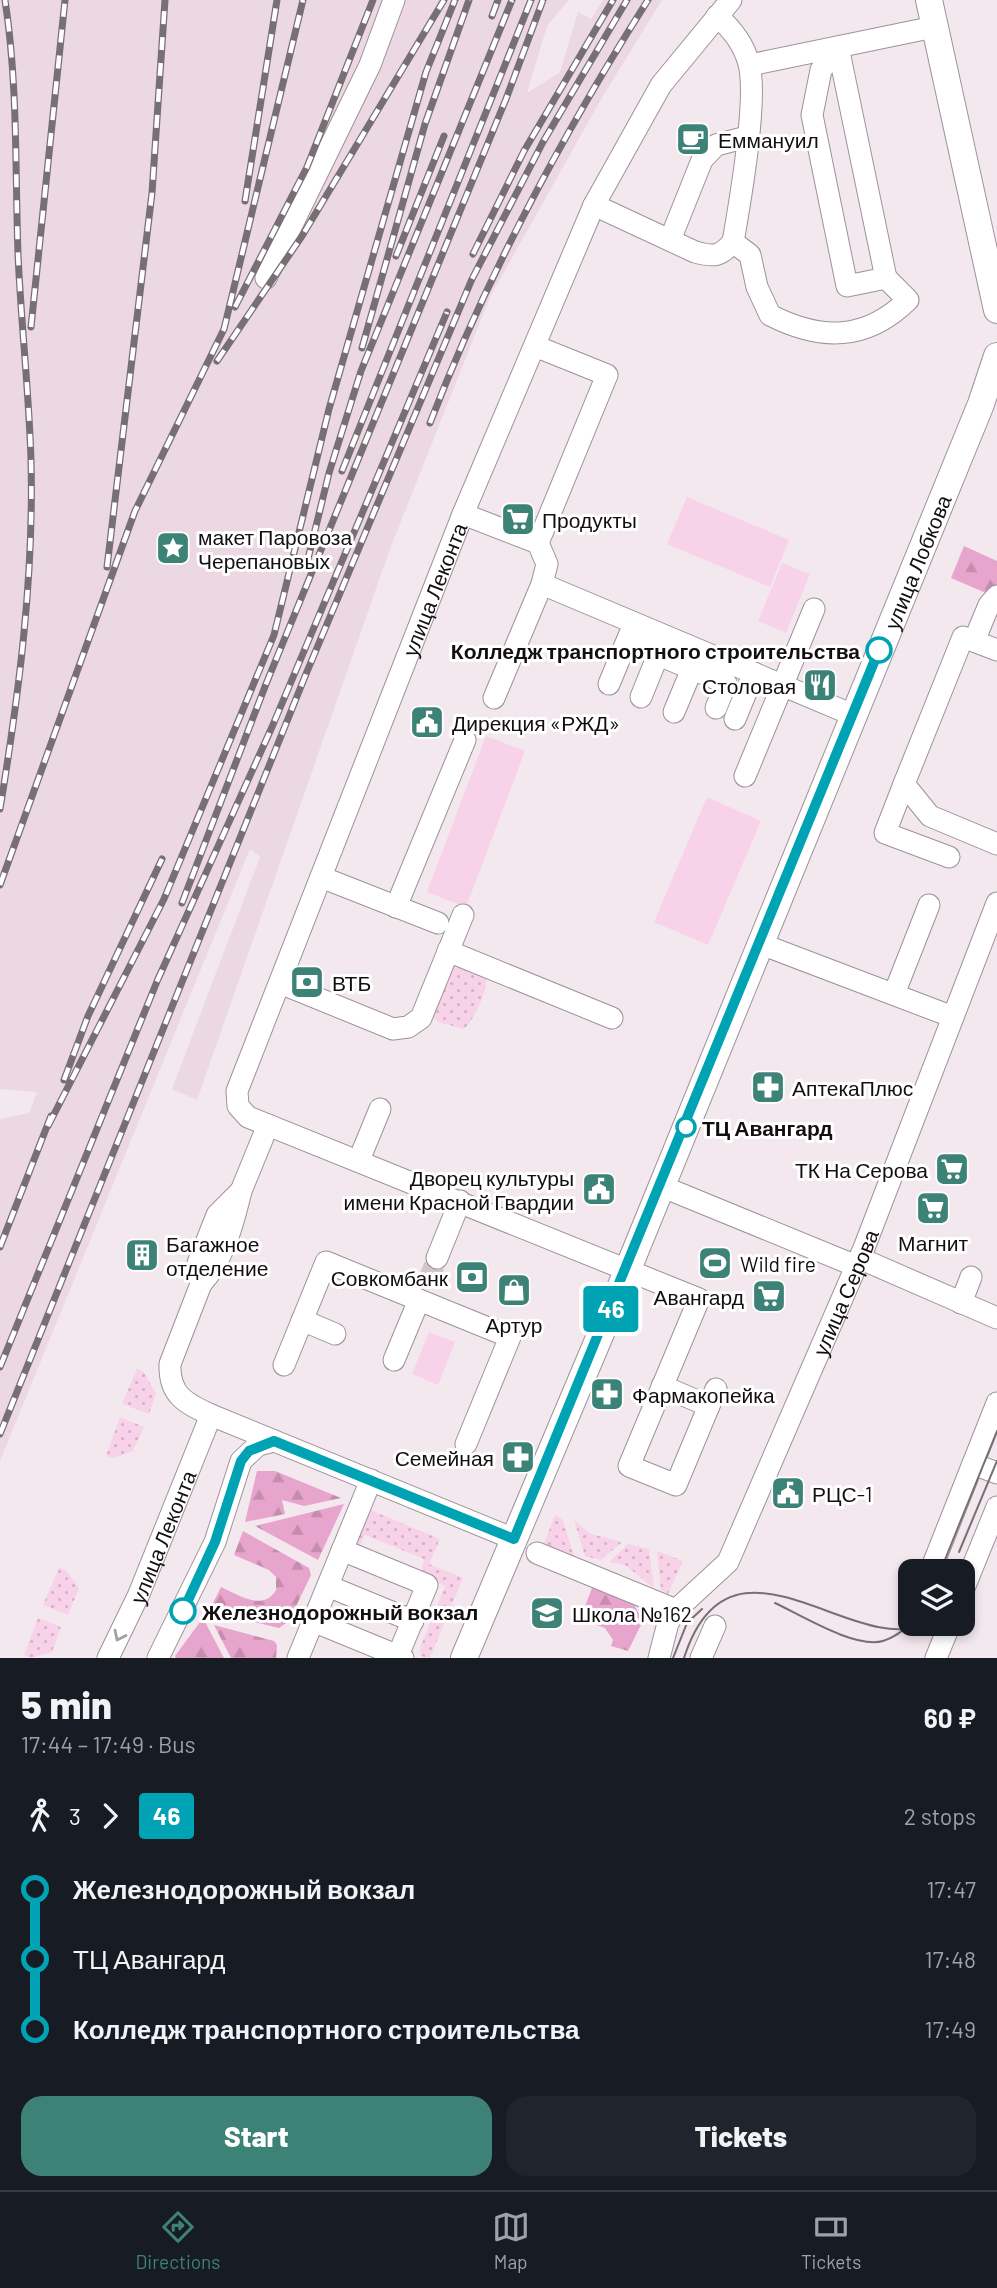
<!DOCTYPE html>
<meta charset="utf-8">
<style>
:root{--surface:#171b24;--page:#20242c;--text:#f1f3f6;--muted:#9ea1a6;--line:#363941;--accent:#3d8277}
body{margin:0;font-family:Barlow,sans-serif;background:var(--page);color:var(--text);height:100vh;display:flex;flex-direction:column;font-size:26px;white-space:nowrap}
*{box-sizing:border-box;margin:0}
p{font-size:23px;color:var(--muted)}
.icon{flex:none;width:38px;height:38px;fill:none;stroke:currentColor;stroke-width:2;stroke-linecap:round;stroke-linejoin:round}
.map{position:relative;height:1658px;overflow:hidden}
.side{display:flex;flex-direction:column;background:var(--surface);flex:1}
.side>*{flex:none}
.badge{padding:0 14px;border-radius:5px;font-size:24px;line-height:46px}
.fabs{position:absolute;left:898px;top:1559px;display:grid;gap:14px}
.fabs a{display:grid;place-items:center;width:77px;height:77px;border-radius:14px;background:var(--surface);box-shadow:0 4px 10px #0003;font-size:35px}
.map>.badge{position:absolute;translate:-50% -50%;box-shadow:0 0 0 4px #fff}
.legs{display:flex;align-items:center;gap:10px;height:77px;padding:0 21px;font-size:23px}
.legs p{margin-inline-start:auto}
.head{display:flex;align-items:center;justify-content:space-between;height:119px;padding:0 21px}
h1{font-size:38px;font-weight:800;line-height:52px}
.cta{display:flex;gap:14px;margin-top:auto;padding:14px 21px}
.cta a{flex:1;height:80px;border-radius:21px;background:var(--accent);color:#fff;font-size:28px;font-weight:800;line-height:80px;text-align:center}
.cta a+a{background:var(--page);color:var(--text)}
ul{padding:0 21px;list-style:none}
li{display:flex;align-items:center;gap:24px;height:70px;font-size:26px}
li i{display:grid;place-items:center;width:10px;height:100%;margin:0 9px;background:currentColor}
li i::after{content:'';width:18px;height:18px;margin:-9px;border:5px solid;border-radius:50%;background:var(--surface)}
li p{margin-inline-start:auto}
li:first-child i{background:linear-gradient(#0000 50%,currentColor 0)}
li:last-child i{background:linear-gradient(currentColor 50%,#0000 0)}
.tab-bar{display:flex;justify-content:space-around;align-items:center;height:98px;border-top:2px solid var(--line);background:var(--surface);font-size:19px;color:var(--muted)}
.tab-bar a{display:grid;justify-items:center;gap:4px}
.tab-bar .selected{color:var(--accent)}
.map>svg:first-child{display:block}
.built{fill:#ebd8e2}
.grass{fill:url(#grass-dots)}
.forest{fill:url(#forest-firs)}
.park{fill:#f8d2e8}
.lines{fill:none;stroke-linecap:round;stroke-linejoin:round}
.minor-tunnel{stroke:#d2c7ce;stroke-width:21;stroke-dasharray:21 10;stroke-linecap:butt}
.minor-casing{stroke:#9d9298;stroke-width:23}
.major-casing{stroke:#9d9298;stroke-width:28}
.minor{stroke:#fff;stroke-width:21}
.major{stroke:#fff;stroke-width:26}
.tram{stroke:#776f73;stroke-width:2}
.rail-casing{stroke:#776f73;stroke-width:7}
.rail{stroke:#fff;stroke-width:4.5;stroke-dasharray:13;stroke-linecap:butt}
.oneway{stroke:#a19fa0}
.line-1-casing{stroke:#fff;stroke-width:16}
.line-1{stroke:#00a3b4;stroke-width:10}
.stop-1-dot{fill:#fff;stroke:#00a3b4;stroke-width:3.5}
.labels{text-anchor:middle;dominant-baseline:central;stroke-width:6;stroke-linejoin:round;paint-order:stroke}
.poi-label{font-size:21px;fill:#130f11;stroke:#fff;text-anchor:start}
.street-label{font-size:21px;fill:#130f11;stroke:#fff}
.stop-label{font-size:21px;font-weight:bold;fill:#130f11;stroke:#fff;text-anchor:start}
</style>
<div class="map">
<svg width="997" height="1658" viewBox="0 0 997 1658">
<defs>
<pattern id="grass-dots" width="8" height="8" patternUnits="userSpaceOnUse" patternTransform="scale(1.75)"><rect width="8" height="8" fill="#f8d2e8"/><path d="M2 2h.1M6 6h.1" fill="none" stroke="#d4b3c6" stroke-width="1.8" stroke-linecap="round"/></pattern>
<pattern id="forest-firs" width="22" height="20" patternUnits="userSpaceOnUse" patternTransform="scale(1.75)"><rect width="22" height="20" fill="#e7a4cc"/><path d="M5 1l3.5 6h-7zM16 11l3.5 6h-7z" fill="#c58cae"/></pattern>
</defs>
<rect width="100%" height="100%" fill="#f4e8ef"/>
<!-- built -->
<path class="built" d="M0,0H569L547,26L527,93L560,72L578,12L591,19L603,0H662L603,96L490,297L390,549L197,1100L172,1089L260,857L250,849L0,1461V1119L29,1113L37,1092L0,1089Z"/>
<!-- grass -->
<path class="grass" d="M451,963L487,974C488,989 475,1019 464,1029L438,1022L432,1015Z
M137,1369L144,1372L156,1394L149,1414L122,1404Z
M120,1417L144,1427L133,1451L113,1458L106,1456Z
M368,1509L440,1539L429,1564L463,1578L430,1658L421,1656L420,1648L445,1586L421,1574L424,1559L365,1535L360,1545L356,1544Z
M555,1515L563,1520L574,1556L555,1553L543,1546Z
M574,1520L591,1534L622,1542L601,1560L585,1556Z
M628,1544L649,1549L654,1588L625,1565L609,1562Z
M657,1551L683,1561L668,1594L661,1590Z
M59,1568L66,1570L79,1588L68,1615L43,1605Z
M38,1618L61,1627L52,1652L31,1658L24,1655Z"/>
<!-- forest -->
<path class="forest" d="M964,546L997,561V587L993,596L951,578Z
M257,1471H275L341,1498L304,1506L282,1500L285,1514L245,1522Z
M344,1504L318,1560L255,1526Z
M243,1531L309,1568L311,1575L289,1621L279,1628L209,1611L221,1587C239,1595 263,1612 276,1590V1577L269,1570L234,1555Z
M594,1583L630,1597L643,1621L628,1651L611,1646L613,1640L605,1628L580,1619Z
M203,1618L224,1658H176L175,1656Z
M214,1625L274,1641L277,1645L276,1658H231Z"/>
<!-- park -->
<path class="park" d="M687,497L789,540L770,587L667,544Z
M782,563L810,574L786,633L758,621Z
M486,736L525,751L466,907L427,892Z
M707,797L761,821L708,945L654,922Z
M429,1332L455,1342L438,1385L412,1374Z"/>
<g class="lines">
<!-- minor-tunnel -->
<path class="minor-tunnel" d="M427,1285L437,1258"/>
<!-- minor casing -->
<g class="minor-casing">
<g id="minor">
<path d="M838,47L886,278L847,286L812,115L821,70Z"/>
<path d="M750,65L934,27"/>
<path d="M594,205L695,252C714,257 720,257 733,242C740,202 758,100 749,64C744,44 732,29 717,16"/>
<path d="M670,240L702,160L716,145L747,137"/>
<path d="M733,242L750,255L757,287L770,315C821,341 866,341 908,300L886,278"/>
<path d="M266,278L370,65L394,0"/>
<path d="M535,346L607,375L538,543"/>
<path d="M463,514L538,543L547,564L542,584L853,715"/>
<path d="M974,641L989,605L997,596"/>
<path d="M627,642L726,683L716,708"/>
<path d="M997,650L963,637L904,784L930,816L997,844"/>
<path d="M609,684L631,631"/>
<path d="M641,697L658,655"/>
<path d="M494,698L542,584"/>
<path d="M674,712L692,669"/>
<path d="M735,719L754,673"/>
<path d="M745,776L814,609"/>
<path d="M904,784L885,833L949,857"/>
<path d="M321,877L438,923"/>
<path d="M396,907L465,740"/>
<path d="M761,944L953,1017"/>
<path d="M448,951L612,1018"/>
<path d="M280,983L393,1029L408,1027L421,1018L463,915"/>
<path d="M894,994L929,905"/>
<path d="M268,1125L241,1191L217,1215L198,1263L201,1284L170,1364C169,1395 185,1403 211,1415L514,1539"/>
<path d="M359,1160L380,1109"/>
<path d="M661,1186L856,1266"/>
<path d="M437,1258L460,1201"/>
<path d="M859,1258L997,1318"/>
<path d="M201,1284C224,1259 233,1224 241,1191"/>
<path d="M961,1303L971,1277"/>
<path d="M302,1320L335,1334"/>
<path d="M394,1360L419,1300"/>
<path d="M284,1365L326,1262L510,1337L466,1444"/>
<path d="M662,1386L709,1406"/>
<path id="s1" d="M716,1389L676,1485L629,1466L699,1299L248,1117L238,1106L237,1091L463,514L594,205L661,85L731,0"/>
<path d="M973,1464L997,1473"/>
<path d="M342,1550L427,1585L397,1658"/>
<path d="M537,1553L676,1610"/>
<path d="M930,1572L997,1403"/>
<path d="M328,1586L413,1621"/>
<path d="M962,1593L997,1507"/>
<path d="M313,1621L403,1658"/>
<path id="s2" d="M108,1658L139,1594L211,1415"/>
<path d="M158,1658L215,1542L241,1461L258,1445L274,1441"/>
<path d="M298,1658L371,1480"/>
<path id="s3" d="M659,1658L668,1623L676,1610L728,1562L864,1248L997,903"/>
<path d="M701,1658L715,1626"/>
<path d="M936,1658L950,1624"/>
</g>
</g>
<!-- major casing -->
<g class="major-casing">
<g id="major">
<path d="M929,0L997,310"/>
<path id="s4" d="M464,1658L628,1269L981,404L997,356"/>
</g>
</g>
<!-- minor -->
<use href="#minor" class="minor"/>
<!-- major -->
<use href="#major" class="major"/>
<!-- tram -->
<path class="tram" d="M959,1552L997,1461
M940,1572L997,1431
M775,1603C801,1615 855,1649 883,1641C894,1638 902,1631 911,1624
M673,1658L687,1623L702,1609
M684,1658C730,1514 853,1658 925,1624"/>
<!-- rail casing -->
<g class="rail-casing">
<path id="rail" d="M492,16L498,0
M245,201L277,0
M473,254L524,151L613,0
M396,256L444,136
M235,307L307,167L373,0
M31,327L65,0
M362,348L425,124L469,0
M217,361L302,236L444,0
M430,423C487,275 563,134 648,0
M342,471L531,0
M307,563L329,473L361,371L512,0
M107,567L152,193L165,0
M0,809C19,693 34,578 31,460C29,392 21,323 18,254C15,168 18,85 5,0
M0,885L135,511L224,329L303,0
M182,903L266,684L506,99L543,0
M64,1080L88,1016L162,859
M48,1126L164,899L274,635L329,409L426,72L455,0
M0,1247L51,1116
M0,1367L158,979L272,727L447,312
M0,1434L306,674L472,279L543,142L627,0"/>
</g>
<!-- rail -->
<use href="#rail" class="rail"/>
</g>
<!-- one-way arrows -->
<defs><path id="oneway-chevron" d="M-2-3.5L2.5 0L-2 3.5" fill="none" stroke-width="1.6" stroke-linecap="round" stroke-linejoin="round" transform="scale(1.75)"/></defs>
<use class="oneway" href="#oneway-chevron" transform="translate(119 1636) rotate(116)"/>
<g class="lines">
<!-- line-1 casing -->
<g class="line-1-casing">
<path id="line-1" d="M183,1611L215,1542L241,1461L249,1451L274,1441L514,1539L879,650"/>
</g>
<!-- line-1 -->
<use href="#line-1" class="line-1"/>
</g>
<!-- icons -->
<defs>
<g id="cafe-square" transform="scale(1.75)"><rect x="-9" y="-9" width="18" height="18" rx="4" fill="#3d8277" stroke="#fff"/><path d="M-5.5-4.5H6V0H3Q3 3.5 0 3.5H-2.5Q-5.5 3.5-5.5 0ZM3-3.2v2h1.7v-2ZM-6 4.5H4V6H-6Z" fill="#fff"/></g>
<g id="supermarket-square" transform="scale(1.75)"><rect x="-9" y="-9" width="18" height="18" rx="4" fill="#3d8277" stroke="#fff"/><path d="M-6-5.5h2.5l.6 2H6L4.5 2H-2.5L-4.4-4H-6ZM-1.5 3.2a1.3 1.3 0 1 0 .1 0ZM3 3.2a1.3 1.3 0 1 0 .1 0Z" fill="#fff"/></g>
<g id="sight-square" transform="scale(1.75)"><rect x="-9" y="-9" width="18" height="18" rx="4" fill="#3d8277" stroke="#fff"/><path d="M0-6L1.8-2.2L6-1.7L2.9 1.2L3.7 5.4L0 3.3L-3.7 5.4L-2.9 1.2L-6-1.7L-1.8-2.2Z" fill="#fff"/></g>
<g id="restaurant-square" transform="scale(1.75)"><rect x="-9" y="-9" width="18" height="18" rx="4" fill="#3d8277" stroke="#fff"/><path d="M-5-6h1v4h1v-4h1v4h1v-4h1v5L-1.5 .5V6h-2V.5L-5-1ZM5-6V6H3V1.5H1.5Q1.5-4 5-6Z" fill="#fff"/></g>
<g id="civic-square" transform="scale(1.75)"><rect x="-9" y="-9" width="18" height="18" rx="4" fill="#3d8277" stroke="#fff"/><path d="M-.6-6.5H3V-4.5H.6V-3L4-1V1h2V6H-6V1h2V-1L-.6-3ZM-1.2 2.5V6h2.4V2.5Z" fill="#fff"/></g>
<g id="bank-square" transform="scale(1.75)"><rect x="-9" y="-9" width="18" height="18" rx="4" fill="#3d8277" stroke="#fff"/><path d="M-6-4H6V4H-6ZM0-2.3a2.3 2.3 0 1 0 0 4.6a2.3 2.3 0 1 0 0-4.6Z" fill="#fff"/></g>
<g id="pharmacy-square" transform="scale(1.75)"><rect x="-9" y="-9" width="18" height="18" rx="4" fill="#3d8277" stroke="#fff"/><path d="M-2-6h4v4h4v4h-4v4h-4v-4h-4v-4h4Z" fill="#fff"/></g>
<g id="building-square" transform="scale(1.75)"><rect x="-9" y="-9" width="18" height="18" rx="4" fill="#3d8277" stroke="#fff"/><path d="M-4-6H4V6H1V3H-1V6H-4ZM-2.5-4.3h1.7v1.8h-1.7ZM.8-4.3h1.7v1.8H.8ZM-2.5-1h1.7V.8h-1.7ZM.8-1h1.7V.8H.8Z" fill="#fff"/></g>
<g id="stadium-square" transform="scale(1.75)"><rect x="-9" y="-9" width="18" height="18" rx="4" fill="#3d8277" stroke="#fff"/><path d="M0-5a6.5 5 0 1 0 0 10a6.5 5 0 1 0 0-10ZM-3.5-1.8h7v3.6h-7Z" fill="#fff"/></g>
<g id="shop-square" transform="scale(1.75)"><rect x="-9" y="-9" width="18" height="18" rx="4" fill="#3d8277" stroke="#fff"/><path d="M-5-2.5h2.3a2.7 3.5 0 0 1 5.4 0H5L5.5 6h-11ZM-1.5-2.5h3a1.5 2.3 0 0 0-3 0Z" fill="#fff"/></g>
<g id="school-square" transform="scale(1.75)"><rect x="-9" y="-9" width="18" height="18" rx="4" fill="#3d8277" stroke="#fff"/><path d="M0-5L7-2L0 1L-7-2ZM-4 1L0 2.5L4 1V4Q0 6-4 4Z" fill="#fff"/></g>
</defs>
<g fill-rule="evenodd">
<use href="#cafe-square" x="693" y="139"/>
<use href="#supermarket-square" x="518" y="519"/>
<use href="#sight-square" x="173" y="548"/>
<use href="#restaurant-square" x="820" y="685"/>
<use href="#civic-square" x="427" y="722"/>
<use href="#bank-square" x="307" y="982"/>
<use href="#pharmacy-square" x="768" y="1087"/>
<use href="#supermarket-square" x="952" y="1169"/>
<use href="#civic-square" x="599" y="1189"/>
<use href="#supermarket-square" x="933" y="1208"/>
<use href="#building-square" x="142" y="1255"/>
<use href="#stadium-square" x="715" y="1263"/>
<use href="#bank-square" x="472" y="1277"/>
<use href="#shop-square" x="514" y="1290"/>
<use href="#supermarket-square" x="769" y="1296"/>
<use href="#pharmacy-square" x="607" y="1394"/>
<use href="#pharmacy-square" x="518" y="1457"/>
<use href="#civic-square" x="788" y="1493"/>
<use href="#school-square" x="547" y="1613"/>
</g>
<!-- markers -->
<g class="stop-1-dot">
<circle cx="879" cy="650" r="12"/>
<circle cx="686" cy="1127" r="9"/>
<circle cx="183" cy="1611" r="12"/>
</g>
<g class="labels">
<!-- poi labels -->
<g class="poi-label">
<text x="718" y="139">Еммануил</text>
<text x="542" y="519">Продукты</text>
<text x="198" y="536">макет Паровоза<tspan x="198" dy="24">Черепановых</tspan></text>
<text x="796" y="685" text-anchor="end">Столовая</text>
<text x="452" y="722">Дирекция «РЖД»</text>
<text x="332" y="982">ВТБ</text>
<text x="792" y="1087">АптекаПлюс</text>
<text x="928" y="1169" text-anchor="end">ТК На Серова</text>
<text x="574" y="1177" text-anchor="end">Дворец культуры<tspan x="574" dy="24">имени Красной Гвардии</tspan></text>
<text x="933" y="1242" text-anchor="middle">Магнит</text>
<text x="166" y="1243">Багажное<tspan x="166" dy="24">отделение</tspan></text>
<text x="740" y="1263">Wild fire</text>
<text x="448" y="1277" text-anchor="end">Совкомбанк</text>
<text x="744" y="1296" text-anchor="end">Авангард</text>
<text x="514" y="1324" text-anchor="middle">Артур</text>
<text x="632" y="1394">Фармакопейка</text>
<text x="494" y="1457" text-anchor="end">Семейная</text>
<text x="812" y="1493">РЦС-1</text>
<text x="572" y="1613">Школа №162</text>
</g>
<!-- street labels -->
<g class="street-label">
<text stroke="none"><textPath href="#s4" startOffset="1186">улица Лобкова</textPath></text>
<text stroke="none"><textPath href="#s1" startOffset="1391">улица Леконта</textPath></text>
<text stroke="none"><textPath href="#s3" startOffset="416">улица Серова</textPath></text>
<text stroke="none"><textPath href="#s2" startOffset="133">улица Леконта</textPath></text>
</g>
<!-- stop labels -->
<g class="stop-label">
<text x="860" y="650" text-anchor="end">Колледж транспортного строительства</text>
<text x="702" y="1127">ТЦ Авангард</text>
<text x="202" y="1611">Железнодорожный вокзал</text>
</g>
</g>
</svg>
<div class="fabs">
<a><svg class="icon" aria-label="layers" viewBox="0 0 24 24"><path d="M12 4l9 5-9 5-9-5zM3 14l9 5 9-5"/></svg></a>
</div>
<b class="badge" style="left:611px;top:1309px;background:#00a3b4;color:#fff">46</b>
</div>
<section class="side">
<div class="head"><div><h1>5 min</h1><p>17:44 – 17:49 · Bus</p></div><b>60 ₽</b></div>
<div class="legs"><svg class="icon" aria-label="walk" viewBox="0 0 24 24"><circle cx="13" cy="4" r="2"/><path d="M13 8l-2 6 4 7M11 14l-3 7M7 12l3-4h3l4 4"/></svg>3<svg class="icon" aria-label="forward" viewBox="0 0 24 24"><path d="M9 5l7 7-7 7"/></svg><b class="badge" style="background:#00a3b4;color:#fff">46</b><p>2 stops</p></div>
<ul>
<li><i style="color:#00a3b4"></i><b>Железнодорожный вокзал</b><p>17:47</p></li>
<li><i style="color:#00a3b4"></i><span>ТЦ Авангард</span><p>17:48</p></li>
<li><i style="color:#00a3b4"></i><b>Колледж транспортного строительства</b><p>17:49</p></li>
</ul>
<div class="cta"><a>Start</a><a>Tickets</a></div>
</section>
<nav class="tab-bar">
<a class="selected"><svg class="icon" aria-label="directions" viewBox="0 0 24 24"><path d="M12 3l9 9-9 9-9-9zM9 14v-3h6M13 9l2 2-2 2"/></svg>Directions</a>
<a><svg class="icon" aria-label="map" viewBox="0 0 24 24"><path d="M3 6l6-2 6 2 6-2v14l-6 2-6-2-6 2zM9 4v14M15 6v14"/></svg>Map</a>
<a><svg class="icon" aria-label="tickets" viewBox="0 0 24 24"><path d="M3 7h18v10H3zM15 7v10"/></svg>Tickets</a>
</nav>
